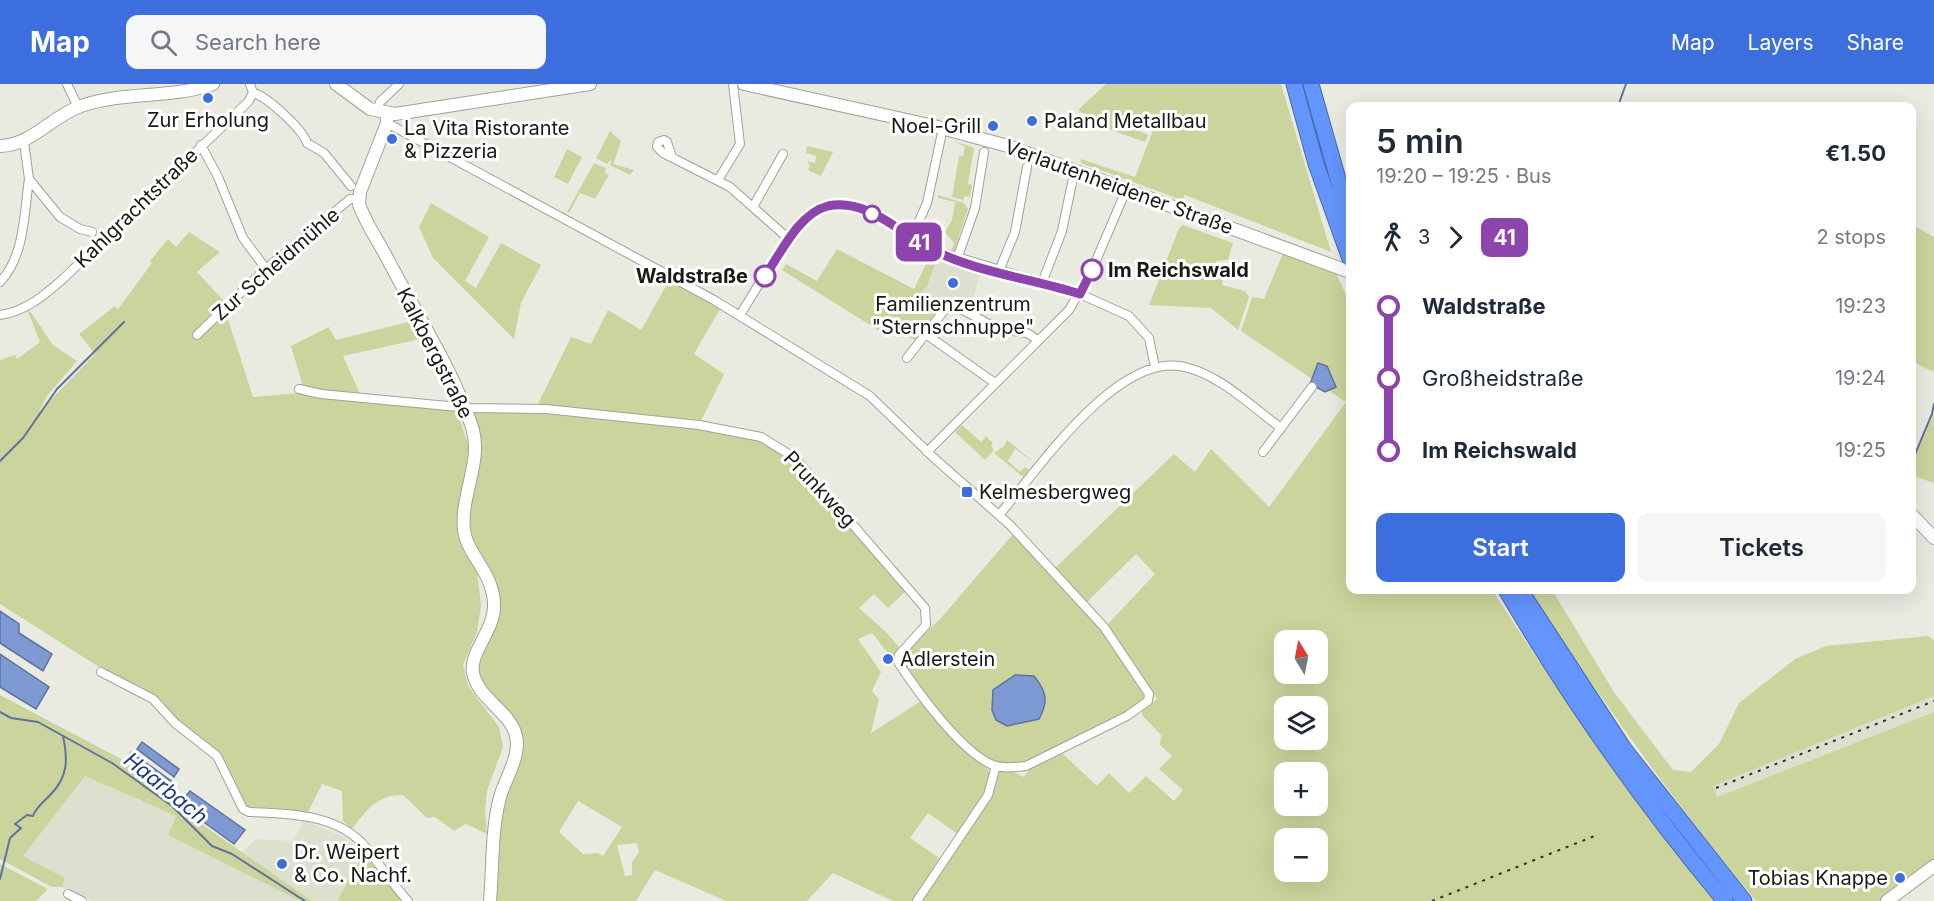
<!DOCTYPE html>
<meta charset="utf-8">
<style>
:root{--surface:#fff;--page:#f6f6f7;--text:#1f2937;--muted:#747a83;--accent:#3c6ede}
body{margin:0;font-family:Inter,sans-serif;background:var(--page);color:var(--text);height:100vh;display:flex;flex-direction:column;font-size:22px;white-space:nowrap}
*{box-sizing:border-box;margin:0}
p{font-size:20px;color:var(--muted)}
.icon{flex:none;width:33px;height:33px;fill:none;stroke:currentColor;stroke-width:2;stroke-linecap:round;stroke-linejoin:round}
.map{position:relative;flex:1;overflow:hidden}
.sheet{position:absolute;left:1346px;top:18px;width:570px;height:492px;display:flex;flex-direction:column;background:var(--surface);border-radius:12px;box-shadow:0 6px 24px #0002}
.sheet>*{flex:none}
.badge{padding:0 12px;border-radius:9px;font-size:21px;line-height:39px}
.needle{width:39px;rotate:350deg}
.tools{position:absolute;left:1274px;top:546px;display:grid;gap:12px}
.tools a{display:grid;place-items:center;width:54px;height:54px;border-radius:12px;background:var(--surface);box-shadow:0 6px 24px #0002;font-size:30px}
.map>.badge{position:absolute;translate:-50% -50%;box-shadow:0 0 0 3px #fff}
.legs{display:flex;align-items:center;gap:9px;height:66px;padding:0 30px;font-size:20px}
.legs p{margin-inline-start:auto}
.headline{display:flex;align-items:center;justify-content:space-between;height:102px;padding:0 30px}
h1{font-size:33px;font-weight:600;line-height:45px}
.action{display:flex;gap:12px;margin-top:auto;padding:12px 30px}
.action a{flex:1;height:69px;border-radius:12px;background:var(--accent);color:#fff;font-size:24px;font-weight:600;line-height:69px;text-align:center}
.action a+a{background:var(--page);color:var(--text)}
ul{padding:0 30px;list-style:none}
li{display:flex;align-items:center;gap:21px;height:72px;font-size:22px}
li i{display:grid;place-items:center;width:9px;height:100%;margin:0 8px;background:currentColor}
li i::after{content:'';width:15px;height:15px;margin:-8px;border:4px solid;border-radius:50%;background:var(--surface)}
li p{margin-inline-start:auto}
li:first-child i{background:linear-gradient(#0000 50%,currentColor 0)}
li:last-child i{background:linear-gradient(currentColor 50%,#0000 0)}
header{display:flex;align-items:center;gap:36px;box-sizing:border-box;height:84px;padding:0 30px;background:var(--accent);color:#fff}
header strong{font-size:28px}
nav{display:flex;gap:33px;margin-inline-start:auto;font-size:21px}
.search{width:420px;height:54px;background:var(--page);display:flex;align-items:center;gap:15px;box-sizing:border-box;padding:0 21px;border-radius:12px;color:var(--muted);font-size:22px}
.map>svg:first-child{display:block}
.built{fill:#dde0ce}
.green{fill:#ccd49d;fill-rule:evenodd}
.water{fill:#7d9ad5;stroke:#5f739c;stroke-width:1.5}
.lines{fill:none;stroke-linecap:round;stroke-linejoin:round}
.stream{stroke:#5f739c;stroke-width:2}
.street-casing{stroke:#a0a299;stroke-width:10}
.secondary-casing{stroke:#a0a299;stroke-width:14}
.highway-casing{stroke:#4a6aac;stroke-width:17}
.street{stroke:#fff;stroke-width:8}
.secondary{stroke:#fff;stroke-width:12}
.highway{stroke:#6495fd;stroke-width:15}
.rail{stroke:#2e2f2b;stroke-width:2;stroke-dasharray:3 6;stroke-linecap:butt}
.line-1-casing{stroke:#fff;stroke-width:14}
.line-1{stroke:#8e44ad;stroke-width:9}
.poi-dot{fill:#3c6ede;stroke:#fff;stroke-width:2}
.stop-1-dot{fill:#fff;stroke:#8e44ad;stroke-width:3}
.labels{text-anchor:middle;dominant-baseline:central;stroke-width:6;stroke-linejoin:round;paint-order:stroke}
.poi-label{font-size:20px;fill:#191916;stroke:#fff;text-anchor:start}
.street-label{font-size:20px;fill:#191916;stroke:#fff}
.stop-label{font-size:20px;font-weight:bold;fill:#191916;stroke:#fff;text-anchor:start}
.water-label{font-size:21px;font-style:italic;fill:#1a397e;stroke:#fff}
</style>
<header>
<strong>Map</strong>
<div class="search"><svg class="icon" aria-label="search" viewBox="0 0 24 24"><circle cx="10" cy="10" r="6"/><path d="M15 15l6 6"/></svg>Search here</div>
<nav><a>Map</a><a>Layers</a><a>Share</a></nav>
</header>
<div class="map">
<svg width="1934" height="817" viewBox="0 0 1934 817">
<rect width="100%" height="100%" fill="#e9ebe1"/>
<!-- built -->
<path class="built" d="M937,175L980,190L970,226L949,214L943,223L919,211L927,202Z
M1934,612V628L1717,713L1713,701Z
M85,692L176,732L168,751L300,817H92L62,803L65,795L22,772Z
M304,736L344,753L364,769L337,817H312L242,769L255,755L293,757Z"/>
<!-- green -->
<path class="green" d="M1106,0H1281L1331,168L1185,111L1182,116L1081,79V75L1135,93L1154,44L1143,40L1141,48L1148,51L1145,58L1088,38L1089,33L1078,26Z
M610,47L621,57L613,80L634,86L630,91L610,81L612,75L607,80L596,74Z
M954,57L974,64L968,100L972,101L970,113L965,112L963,116L952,113L959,72H963L965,63Z
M807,62L833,68L821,92L808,86L810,82L807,77L815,79L816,72L806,69Z
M567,65L582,73L568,100L554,93Z
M594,79L606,84L605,89L609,91L595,115L580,109L569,129L567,128Z
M938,111L964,119L968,125L954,168L951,167L954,159L945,148L952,136L955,118L938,114Z
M431,119L489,153L465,197L476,204L501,159L541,181L521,219L514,255L433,174L419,143Z
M1911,140L1934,153V288L1911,277Z
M1183,141L1233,159L1228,176L1216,177L1213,186L1223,192L1222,201L1245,207L1249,213L1238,246L1211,224L1149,221L1179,144Z
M189,148L220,168L197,188L226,219L225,226L253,313L297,309L456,324L469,363L457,445L463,465L477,488L481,521L477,548L463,581L468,602L499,643L503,663L487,707L485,726L487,750L466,740L454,747L435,733L427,734L403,711C377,710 367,726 352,745L343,737L342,707L322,700L308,728L246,722L219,670L177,637L156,613L142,603L110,590L0,520V276L15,271L17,275L40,258L28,228L30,227L53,261L77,277L47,312L39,328L95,270L79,250L115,222L118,225L152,179L150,177L168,155L176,163Z
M837,165L914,205L930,172L937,175L927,202L919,211L941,223L917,258L893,242L886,251L782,186L786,180L817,197Z
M1284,167L1336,189L1350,220V506H1492L1538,576L1714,817H921L998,689C1009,683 1015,689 1024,693L1031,683L1061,668L1097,702L1109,689L1129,709L1146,692L1174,717L1183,706L1159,685L1172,672L1160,661L1161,651L1142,631V628L1157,615L1107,541L1155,490L1136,470L1086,519L1055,484L1174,370L1195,388L1211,365L1269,423L1346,318L1241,247L1252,213L1264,215ZM1284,556H1317V590H1284ZM1284,622H1317V656H1284ZM1284,688H1317V722H1284ZM1284,754H1317V788H1284Z
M669,197L720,225L694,270L724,290L700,339L537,322L571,253L591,260L608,226L641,246Z
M416,236L425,254L343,272L361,312L304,306L291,262L329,243L336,256Z
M526,326L532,329L546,327L665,340L761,355L795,378L908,505L888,524L874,510L859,524L886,548L900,564L891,573L872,549L858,555L881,588L872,607L879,615L871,649L921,617L985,680C1001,698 969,735 959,751L928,729L910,754L939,774L914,817H893L833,789L807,817H726L655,786L636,817H496L497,753L520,651L485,604L479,588V575L497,539L499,521L494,494L468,445L472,327ZM578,717L622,743L603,772L597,769L583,770L559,748ZM637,759L639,768L632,778V791L625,792L617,761Z
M1934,330V399L1911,391V383Z
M962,341L981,358L986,352L993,359L991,362L994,366L985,376L955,348Z
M1007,356L1035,379L1015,365L1008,377L1020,388L1025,383L1029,386L1023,393L994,369L1004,362Z
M1013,450L1102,545L1147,611L1141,621L1024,679C1015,680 1005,681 997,678C963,667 920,607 901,578L902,572L941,534Z
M1530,506H1552L1614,608L1673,686L1691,688L1719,660L1739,619L1795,575L1826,562L1928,552L1934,556V612L1713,702L1717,713L1934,628V776L1880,817H1756C1674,718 1599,614 1530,506Z
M0,611L123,676L176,722L312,817H300L168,751L176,732L85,692L23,772L65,794L62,803H52L0,775Z
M364,769L401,817H337Z
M0,780L48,805L36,817H0Z"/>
<!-- water -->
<path class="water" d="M1318,279L1327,282L1336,303L1325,308L1310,300Z
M0,527L19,540V549L52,570L43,587L0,559Z
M0,570L49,603L36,625L0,603Z
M1015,591L1034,592C1046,607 1049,617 1039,635L1007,642L996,636L992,626L993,606Z
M142,658L179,685L174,693L137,665Z
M131,668L174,699L169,706L126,675Z
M190,707L245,746L234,760L179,720Z"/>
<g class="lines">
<!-- stream -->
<path class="stream" d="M1618,22L1626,0
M0,377L23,354L57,305L124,238
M1911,380L1932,330L1934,320
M0,628L11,634L38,638L112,679L172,722L212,762L232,770L305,817
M0,795L10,754L21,744L15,740L27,731L33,732C36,723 44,718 51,710C68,693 68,675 63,652"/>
<!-- street casing -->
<g class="street-casing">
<path id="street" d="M67,0L78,23
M253,9C267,12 303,46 307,59L324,69L351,102
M377,28L380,18L399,0
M24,58L29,95L60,133L80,145L92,148
M201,61L218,93L243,154L266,185
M672,73L667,58L664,56L658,58L657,63L663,69L730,103L790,156
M718,96L740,60L733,0
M753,123L783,70
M912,153L927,119L943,44
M957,175L975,124L984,68
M999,187L1015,148L1027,83
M0,198C25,172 24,129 29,95
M1042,199L1062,147L1072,99
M0,231C25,228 46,210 64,194L248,18L253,9L250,0
M740,231C758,203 789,145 816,127C829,119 847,120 861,124L937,167L1080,210L1129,232L1149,254L1155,283
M197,251L261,189L350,115H359
M927,251L995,299
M907,274L950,219L998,245L1027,249L1038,256
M299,305L321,310L469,324L546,325L699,341L761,353L795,374L925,524L926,541L899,571L898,578C917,607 961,668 993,681C1003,685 1015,683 1026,682L1127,632L1148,617L1149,610L1104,543L1010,441L934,374L870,312L714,216L387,39
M927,368L1069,226L1092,186L1127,104
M1263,368L1312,303
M999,431C1038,386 1114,272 1180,282C1217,288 1251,322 1281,344
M101,588L153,615L175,639L217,672L243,725L249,728C286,729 334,730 362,759C378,777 391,799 408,817
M68,810L82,817
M917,817L988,711L996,682"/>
</g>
<!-- secondary casing -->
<g class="secondary-casing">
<path id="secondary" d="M336,0L370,25L395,30L590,0
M744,0L934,42L1008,62L1350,188
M387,30V39L360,108L359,120C365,138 377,155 386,172C415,228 452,284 472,343C483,377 460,412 464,446C467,471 494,489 494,521C495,546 469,568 473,589C478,615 511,628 516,652C521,672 505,695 500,713C491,748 493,782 490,817
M0,62C32,61 52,32 81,22C124,7 171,15 213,0
M1911,430L1934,454
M1887,817L1934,782"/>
</g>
<!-- highway casing -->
<g class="highway-casing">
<path id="highway" d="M1294,0L1316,80L1350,175
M1311,0L1350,137
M1506,506C1570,615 1644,720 1725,817
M1520,506L1624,665L1744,817"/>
</g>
<!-- street -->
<use href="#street" class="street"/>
<!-- secondary -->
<use href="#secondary" class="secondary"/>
<!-- highway -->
<use href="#highway" class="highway"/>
<!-- rail -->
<path class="rail" d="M1716,704L1934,617
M1432,817L1597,751"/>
</g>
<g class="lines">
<!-- line-1 casing -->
<g class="line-1-casing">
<path id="line-1" d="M765,192C781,169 799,129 828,122C865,114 897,146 927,163C973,188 1030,194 1080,210L1092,186"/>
</g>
<!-- line-1 -->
<use href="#line-1" class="line-1"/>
</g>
<!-- markers -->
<g class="poi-dot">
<circle cx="208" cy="14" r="6"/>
<circle cx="1032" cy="37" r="6"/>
<circle cx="993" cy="42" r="6"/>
<circle cx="392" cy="55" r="6"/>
<circle cx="953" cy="199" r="6"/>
<rect x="961" y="402" width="12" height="12" rx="3"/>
<circle cx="888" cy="575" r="6"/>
<circle cx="282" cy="780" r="6"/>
<circle cx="1900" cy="794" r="6"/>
</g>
<g class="stop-1-dot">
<circle cx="872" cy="130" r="8"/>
<circle cx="1092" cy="186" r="10"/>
<circle cx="765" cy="192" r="10"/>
</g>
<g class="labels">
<!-- poi labels -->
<g class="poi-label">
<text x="208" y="36" text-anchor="middle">Zur Erholung</text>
<text x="1044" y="37">Paland Metallbau</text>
<text x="981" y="42" text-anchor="end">Noel-Grill</text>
<text x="404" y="44">La Vita Ristorante<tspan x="404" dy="23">&amp; Pizzeria</tspan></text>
<text x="953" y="220" text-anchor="middle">Familienzentrum<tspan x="953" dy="23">"Sternschnuppe"</tspan></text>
<text x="979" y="408">Kelmesbergweg</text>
<text x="900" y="575">Adlerstein</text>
<text x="294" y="768">Dr. Weipert<tspan x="294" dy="23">&amp; Co. Nachf.</tspan></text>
<text x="1888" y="794" text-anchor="end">Tobias Knappe</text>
</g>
<!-- street labels -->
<g class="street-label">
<text transform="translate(1119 103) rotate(20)">Verlautenheidener Straße</text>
<text transform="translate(136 124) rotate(-44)">Kahlgrachtstraße</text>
<text transform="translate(276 180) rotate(-41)">Zur Scheidmühle</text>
<text transform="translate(435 269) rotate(63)">Kalkbergstraße</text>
<text transform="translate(820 405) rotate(47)">Prunkweg</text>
</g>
<!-- stop labels -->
<g class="stop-label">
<text x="1108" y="186">Im Reichswald</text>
<text x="748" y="192" text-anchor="end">Waldstraße</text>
</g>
<!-- water labels -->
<g class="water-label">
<text transform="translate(166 704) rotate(39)">Haarbach</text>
</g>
</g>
</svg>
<div class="tools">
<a><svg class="needle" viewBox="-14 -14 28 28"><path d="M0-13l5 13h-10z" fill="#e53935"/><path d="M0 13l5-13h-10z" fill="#747a83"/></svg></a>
<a><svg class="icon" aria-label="layers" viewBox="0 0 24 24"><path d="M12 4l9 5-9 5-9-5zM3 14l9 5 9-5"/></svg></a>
<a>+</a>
<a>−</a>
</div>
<b class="badge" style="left:919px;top:158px;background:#8e44ad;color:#fff">41</b>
<section class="sheet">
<div class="headline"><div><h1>5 min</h1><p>19:20 – 19:25 · Bus</p></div><b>€1.50</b></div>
<div class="legs"><svg class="icon" aria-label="walk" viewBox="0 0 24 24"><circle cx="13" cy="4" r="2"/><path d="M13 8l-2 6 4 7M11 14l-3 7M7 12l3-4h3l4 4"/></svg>3<svg class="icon" aria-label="forward" viewBox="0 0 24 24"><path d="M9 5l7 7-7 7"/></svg><b class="badge" style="background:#8e44ad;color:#fff">41</b><p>2 stops</p></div>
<ul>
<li><i style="color:#8e44ad"></i><b>Waldstraße</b><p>19:23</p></li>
<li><i style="color:#8e44ad"></i><span>Großheidstraße</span><p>19:24</p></li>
<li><i style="color:#8e44ad"></i><b>Im Reichswald</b><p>19:25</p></li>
</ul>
<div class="action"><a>Start</a><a>Tickets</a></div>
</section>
</div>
